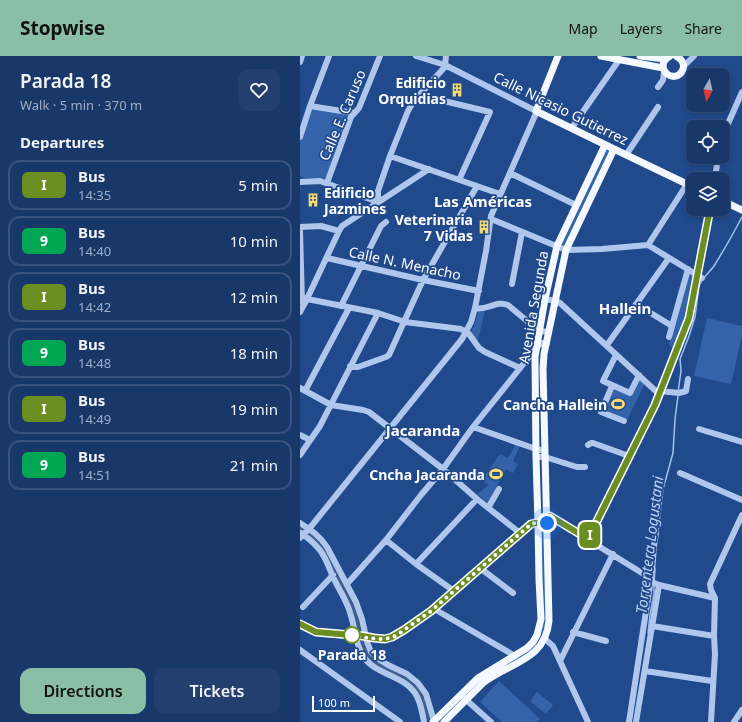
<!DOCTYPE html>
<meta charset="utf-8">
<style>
:root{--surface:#19386a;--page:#223f70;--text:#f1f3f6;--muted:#9facc1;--line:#37527e;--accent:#8abfa5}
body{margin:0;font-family:"Noto Sans",sans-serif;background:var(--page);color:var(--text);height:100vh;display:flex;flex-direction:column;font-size:15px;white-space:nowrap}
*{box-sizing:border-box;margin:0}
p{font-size:13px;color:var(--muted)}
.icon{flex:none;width:22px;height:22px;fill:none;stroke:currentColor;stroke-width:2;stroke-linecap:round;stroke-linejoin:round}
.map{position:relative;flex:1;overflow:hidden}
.details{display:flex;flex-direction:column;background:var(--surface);width:300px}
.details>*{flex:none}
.badge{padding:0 8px;border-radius:6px;font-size:14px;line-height:26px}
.needle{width:26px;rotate:188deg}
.buttons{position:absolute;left:386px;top:12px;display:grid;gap:8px}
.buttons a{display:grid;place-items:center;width:44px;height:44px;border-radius:8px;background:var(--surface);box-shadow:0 2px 6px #0003,0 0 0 1px var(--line);font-size:20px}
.scale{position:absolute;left:12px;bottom:10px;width:63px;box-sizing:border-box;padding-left:4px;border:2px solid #fff;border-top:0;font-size:11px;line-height:14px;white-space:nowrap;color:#fff;-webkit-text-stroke:3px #214a8d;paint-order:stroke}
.you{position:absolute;width:20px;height:20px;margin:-10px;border:3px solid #fff;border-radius:50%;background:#1a73e8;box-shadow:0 0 0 6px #1a73e833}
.map>.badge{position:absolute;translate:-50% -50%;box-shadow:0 0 0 2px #fff}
h2{padding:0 20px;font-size:15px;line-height:36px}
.round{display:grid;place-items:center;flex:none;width:42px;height:42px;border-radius:12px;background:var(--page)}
.head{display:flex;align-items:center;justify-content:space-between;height:68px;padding:0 20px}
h1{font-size:19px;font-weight:600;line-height:30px}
.button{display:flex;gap:8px;margin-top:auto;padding:8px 20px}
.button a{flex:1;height:46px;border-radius:12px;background:var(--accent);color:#111;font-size:16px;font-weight:600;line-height:46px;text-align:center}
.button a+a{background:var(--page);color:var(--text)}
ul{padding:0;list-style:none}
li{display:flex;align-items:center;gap:12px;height:50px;margin:0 8px 6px;padding:0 12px;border:2px solid var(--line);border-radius:12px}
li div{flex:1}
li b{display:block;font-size:15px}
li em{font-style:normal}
li .badge{min-width:44px;font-weight:700;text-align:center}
header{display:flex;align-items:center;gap:24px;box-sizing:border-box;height:56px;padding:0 20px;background:var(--accent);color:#111}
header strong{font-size:19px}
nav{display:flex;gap:22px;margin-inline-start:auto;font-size:14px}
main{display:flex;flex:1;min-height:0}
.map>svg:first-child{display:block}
.green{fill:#3563aa}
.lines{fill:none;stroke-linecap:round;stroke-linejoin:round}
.stream{stroke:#a3c1ed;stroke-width:1.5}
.canal{stroke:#3e5c8c;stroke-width:4.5}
.minor{stroke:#afc7ec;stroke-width:6}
.major{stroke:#f4f8ff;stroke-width:7}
.line-casing{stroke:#fff;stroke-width:9}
.line{stroke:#6b8e23;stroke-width:6}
.walk{stroke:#fff;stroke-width:4;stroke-dasharray:0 7.2}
.stop-dot{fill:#fff;stroke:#6b8e23;stroke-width:2}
.labels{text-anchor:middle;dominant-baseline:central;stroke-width:3.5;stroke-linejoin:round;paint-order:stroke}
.poi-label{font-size:14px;font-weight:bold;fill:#fff;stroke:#214a8d;text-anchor:end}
.street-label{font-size:14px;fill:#fff;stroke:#214a8d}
.stop-label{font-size:14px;font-weight:bold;fill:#fff;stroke:#214a8d}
.neighbourhood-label{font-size:15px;font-weight:bold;fill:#fff;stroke:#214a8d}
.water-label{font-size:15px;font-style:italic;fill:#bbd2f3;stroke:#214a8d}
</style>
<header>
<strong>Stopwise</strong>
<nav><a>Map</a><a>Layers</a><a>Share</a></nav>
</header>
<main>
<section class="details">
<div class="head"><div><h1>Parada 18</h1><p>Walk · 5 min · 370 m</p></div><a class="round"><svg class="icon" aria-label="heart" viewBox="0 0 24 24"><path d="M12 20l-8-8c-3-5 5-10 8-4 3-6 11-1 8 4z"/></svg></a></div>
<h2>Departures</h2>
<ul>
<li><span class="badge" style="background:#6b8e23;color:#fff">I</span><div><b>Bus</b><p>14:35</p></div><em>5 min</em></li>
<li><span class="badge" style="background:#00a651;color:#fff">9</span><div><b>Bus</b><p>14:40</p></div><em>10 min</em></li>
<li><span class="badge" style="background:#6b8e23;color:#fff">I</span><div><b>Bus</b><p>14:42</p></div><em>12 min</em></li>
<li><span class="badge" style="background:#00a651;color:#fff">9</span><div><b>Bus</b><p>14:48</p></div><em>18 min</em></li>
<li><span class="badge" style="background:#6b8e23;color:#fff">I</span><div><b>Bus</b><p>14:49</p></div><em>19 min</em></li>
<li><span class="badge" style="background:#00a651;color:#fff">9</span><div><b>Bus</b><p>14:51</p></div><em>21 min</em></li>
</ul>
<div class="button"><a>Directions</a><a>Tickets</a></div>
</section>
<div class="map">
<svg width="442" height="666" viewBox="0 0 442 666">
<rect width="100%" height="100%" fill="#214a8d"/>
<!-- green -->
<path class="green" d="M12,53L48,58L50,60L26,122L24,123C17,122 7,124 0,120V85L2,76Z
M306,93L310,94L264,190L261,188Z
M388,218L395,219L388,259L375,294L369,288Z
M185,254L177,288L171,277V275L174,270L178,256Z
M407,262L442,270V280L431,328L394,320Z
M339,323L345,327L327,364L306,355L305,354L314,333L328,338Z
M216,388L220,390L213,405L218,408L213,417L206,413L188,447L177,438L189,429L181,425L200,398L208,402Z
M242,472L244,473L247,562C245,574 240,583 234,593L167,640L165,638L182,622L195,613L227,596L232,592L239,580L244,566L241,522V473Z
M199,625L240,663L237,666H202L180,646Z
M237,636L253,649L246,658L230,645Z"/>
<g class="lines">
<!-- stream -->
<path class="stream" d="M378,336L381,315L380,303L389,280L395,261L399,230C402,222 409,217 414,210C424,194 433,178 442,161
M358,476L363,433L373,397L375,363L378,340
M354,526L355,513
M348,577L350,559L354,538V529"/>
<!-- canal -->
<path class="canal" d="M0,472C7,476 14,480 19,486C28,496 32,509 38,521C44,533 52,544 55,557C59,569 58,583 65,595C77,616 102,613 117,631C124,640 126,652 128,662"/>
<!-- minor -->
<path class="minor" d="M116,0L145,9L236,55
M0,6L2,0
M384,10L394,0
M358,31L363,24L364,16
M119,39L190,56L159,124
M10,50L54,57
M272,72L275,67L319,4
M423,79L442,36
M0,81L10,50L29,0
M326,99L358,51
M90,100L200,138
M210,117L276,149
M415,123L418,101
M0,126L20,125L78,146
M27,127L51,61L59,52L80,0
M78,146V135L90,100L108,55L113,46L143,13L145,9L146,0
M191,163L266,194L302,193L348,189L402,222
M0,171L21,170L39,175
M0,175L2,246
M348,189L387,128
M27,202L123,224L179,235
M212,228L222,176
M2,242L78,257L105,266L161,273L169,278L179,292L185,296L220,312
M245,243L256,245L260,247L359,338
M336,248L372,270
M41,250L81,170L86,166
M175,252C187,255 196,244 208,249L239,275L249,276
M0,256L7,243L39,175L42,170L129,113
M369,281L388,213
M307,289L369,202
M316,299L303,325L330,337L339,319
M50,310L53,311H58L86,301L89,299L123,224L177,130
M312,330L301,356L324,365
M0,332L31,349L63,354L69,356L143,413L177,443L220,477
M5,335L49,252
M360,335L379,337L386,335L388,323
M173,371L236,393L245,395
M399,373L442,386
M0,379L10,384
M288,389L291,387H293L329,400
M0,399L20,370L78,257
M236,401H245L277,411H285
M380,417L442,444
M188,452L199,433
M238,460H250L253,462L342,517L352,526L359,529L415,542
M0,467C11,474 20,480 27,491L56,546L62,563L67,586L71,596L80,604L88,609L107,618L118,627L126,638L134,665
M1,477C8,482 14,487 19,493C26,501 29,512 33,521C39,534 48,546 51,560C55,572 55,586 62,598C73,619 102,618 115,637C121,646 122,656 124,666
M0,482L9,473L162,283L171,266L175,252L186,195L191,160L237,55
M288,483L355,349L389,262L410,153
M86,484L116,508L154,535
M116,508L177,443
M180,512L213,537
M47,528L86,484L121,439L143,413L173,371L237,291L242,287H247
M3,551L33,519
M134,552L136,554L215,600
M0,568L16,576L74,582L85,583L92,581L104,574L131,555L231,468L235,467H247
M352,570L414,580
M273,576L306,585
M245,583L253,590L288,666
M0,594L100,666
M260,605L313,498
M345,615L412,625
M164,642L191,666
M329,666L352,516L354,490L356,477
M336,666L359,529
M411,666L415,598L414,580L415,542L411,534L410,528L442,459
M434,666L442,654"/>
<!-- major -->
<path class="major" d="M258,0L236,55L314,93L393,131
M301,0L363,12
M340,0L365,3
M370,0C366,2 363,5 363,10C363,13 365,16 367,18C379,27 392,8 376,0
M423,145L442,154
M133,666L178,622L227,592L233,586L237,579L241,563L239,523L238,467L236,401L235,301L245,243L257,190L305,89
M144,666L183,627C210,606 245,605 249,565L243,313L244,298L266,194L314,93"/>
</g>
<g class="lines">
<!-- line casing -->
<g class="line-casing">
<path id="line" d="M0,568L16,576L63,580L74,582L85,583L92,581L104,574L131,555L231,468L235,467H247L246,460H250L288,483L355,349L389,262L410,153"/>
</g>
<!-- line -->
<use href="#line" class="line"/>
<!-- walk -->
<path class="walk" d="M52,579C67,582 84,586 97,579L131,555L231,468L235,467H247"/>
</g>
<!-- icons -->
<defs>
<g id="building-bare" transform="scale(1.08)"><path d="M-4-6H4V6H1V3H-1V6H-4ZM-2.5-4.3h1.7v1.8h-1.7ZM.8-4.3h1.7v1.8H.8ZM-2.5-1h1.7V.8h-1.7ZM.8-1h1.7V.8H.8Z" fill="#f8d970" stroke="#214a8d" stroke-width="2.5" paint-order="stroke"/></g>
<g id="stadium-bare" transform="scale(1.08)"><path d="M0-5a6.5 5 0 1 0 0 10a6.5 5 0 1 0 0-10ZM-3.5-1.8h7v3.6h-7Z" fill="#f8d970" stroke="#214a8d" stroke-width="2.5" paint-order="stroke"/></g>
</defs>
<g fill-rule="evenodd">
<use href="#building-bare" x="157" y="34"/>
<use href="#building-bare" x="13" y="144"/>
<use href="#building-bare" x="184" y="171"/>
<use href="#stadium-bare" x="318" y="348"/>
<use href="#stadium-bare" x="196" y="418"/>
</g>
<!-- markers -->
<circle class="stop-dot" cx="52" cy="579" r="8"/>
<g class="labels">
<!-- poi labels -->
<g class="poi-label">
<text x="146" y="26">Edificio<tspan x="146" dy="16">Orquidias</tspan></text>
<text x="24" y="136" text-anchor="start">Edificio<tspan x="24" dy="16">Jazmines</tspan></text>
<text x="173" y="163">Veterinaria<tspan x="173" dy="16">7 Vidas</tspan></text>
<text x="307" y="348">Cancha Hallein</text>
<text x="185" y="418">Cncha Jacaranda</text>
</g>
<!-- street labels -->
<g class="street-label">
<text transform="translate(261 52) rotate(26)">Calle Nicasio Gutierrez</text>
<text transform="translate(42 59) rotate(-67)">Calle E. Caruso</text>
<text transform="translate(105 207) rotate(12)">Calle N. Menacho</text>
<text transform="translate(233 251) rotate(-80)">Avenida Segunda</text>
</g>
<!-- stop labels -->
<g class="stop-label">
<text x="52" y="598">Parada 18</text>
</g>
<!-- neighbourhood labels -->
<g class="neighbourhood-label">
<text x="183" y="145">Las Américas</text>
<text x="325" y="252">Hallein</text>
<text x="123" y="374">Jacaranda</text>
</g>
<!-- water labels -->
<g class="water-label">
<text transform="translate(349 489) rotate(-83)">Torrentera Logustani</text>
</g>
</g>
</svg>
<div class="buttons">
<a><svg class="needle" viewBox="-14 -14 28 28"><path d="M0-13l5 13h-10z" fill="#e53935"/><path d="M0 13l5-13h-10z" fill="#9facc1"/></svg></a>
<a><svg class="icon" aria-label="locate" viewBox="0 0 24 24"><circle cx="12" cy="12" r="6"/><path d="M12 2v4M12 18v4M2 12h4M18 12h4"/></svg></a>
<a><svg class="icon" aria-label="layers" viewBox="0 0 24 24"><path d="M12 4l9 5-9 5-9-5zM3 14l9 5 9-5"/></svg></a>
</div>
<div class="scale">100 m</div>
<div class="you" style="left:247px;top:467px"></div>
<b class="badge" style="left:290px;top:479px;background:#6b8e23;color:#fff">I</b>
</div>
</main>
